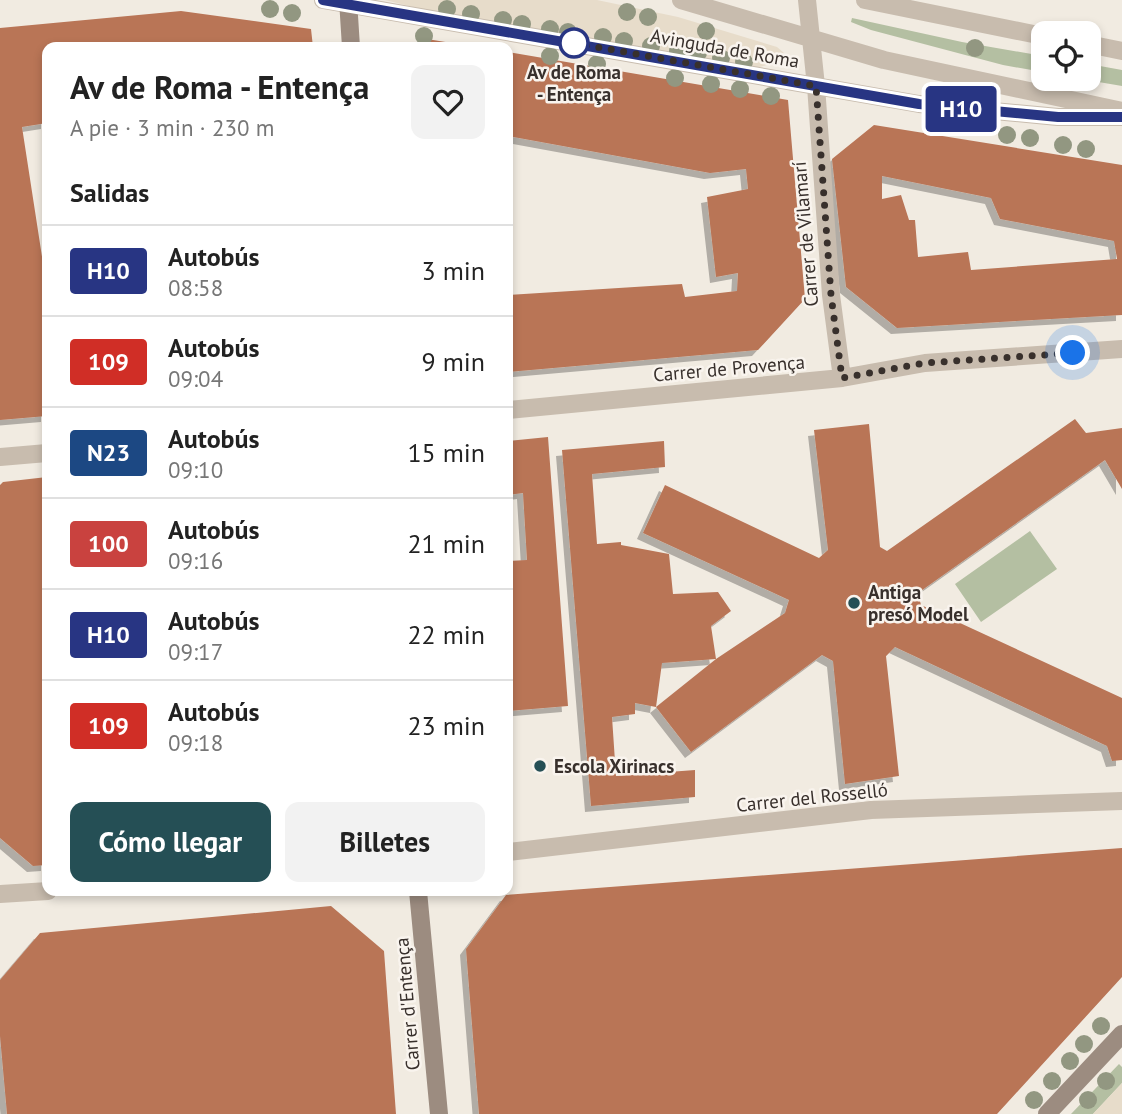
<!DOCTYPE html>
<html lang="es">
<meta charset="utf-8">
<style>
:root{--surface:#fff;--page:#f2f2f2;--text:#222;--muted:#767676;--line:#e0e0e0;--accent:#254f55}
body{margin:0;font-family:"PT Sans",sans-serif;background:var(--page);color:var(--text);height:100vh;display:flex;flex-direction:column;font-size:26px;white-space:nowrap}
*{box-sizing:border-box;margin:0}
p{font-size:23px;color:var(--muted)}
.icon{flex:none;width:38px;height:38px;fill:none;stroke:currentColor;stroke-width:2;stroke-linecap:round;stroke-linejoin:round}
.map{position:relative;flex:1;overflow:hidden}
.details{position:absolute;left:42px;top:42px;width:471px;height:854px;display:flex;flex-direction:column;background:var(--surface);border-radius:14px;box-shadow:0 4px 10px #0003}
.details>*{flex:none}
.badge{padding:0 14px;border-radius:5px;font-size:24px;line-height:46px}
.tools{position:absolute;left:1031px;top:21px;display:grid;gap:14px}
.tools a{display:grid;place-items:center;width:70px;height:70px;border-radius:14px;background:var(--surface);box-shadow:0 4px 10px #0003;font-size:35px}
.you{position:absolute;width:35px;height:35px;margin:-18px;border:5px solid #fff;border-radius:50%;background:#1a73e8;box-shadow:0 0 0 10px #1a73e833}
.map>.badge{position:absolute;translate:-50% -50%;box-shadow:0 0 0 4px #fff}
h2{padding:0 28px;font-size:26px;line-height:63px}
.round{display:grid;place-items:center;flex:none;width:74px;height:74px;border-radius:14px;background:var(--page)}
.summary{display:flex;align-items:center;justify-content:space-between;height:119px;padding:0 28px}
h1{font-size:33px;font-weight:800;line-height:52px}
.primary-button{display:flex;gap:14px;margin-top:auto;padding:14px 28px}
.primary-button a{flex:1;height:80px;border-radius:14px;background:var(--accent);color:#fff;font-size:28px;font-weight:800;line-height:80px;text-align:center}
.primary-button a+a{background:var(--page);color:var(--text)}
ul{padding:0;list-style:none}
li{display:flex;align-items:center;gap:21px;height:91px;padding:0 28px;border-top:2px solid var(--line)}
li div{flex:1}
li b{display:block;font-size:26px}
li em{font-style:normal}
li .badge{min-width:77px;font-weight:700;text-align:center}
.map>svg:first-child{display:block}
.green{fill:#b4bfa2}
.plaza{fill:#e7dcca}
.building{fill:#b97557;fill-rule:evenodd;filter:url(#shadow)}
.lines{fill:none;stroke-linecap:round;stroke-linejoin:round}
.minor{stroke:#c8bcae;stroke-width:18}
.tertiary{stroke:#c8bcae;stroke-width:18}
.secondary{stroke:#9c8c80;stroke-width:18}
.tree{fill:#929781}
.line-casing{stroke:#fff;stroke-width:16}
.line{stroke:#283583;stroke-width:10}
.walk{stroke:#38302c;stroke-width:7;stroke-dasharray:0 12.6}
.stop-dot{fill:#fff;stroke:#283583;stroke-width:3.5}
.poi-dot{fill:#254f55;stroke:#f9f4ee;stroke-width:2.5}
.labels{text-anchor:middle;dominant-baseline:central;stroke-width:5;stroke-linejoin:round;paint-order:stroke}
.street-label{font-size:19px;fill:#38302c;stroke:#f9f4ee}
.stop-label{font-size:19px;font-weight:bold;fill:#38302c;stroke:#f9f4ee}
.poi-label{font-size:19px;font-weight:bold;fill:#38302c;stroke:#f9f4ee;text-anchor:start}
</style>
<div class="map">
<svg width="1122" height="1114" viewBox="0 0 1122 1114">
<defs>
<filter id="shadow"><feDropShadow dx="-6" dy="6" stdDeviation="0" flood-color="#0004"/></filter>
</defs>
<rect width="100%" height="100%" fill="#f1ebe1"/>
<!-- green -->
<path class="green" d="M852,18L962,42L1043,56V72L1003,65L871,30L851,22Z
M1089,64L1122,70V86L1081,79H1088Z
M1030,531L1057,569L981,622L955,584Z
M1119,1064L1122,1067V1083L1093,1114H1071Z"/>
<!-- plaza -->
<path class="plaza" d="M385,0H597L678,17L777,47L784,53L774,63L756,68L429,11Z
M1122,1083V1114H1093Z"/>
<!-- building -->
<path class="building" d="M181,11L311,29L313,47H47V123L22,127L47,289V416L0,420V28Z
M427,39L470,46V47H417Z
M508,52L788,100L805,299L758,350L508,372V295L682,284L685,297L737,291L738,273L716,277L707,197L748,189L746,169L710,173L508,136Z
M874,125L1122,165V315L897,328L846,287L832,159ZM882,176L991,198L1000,219L1114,241L1117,259L971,270L968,252L918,257L915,220H909L901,195L882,199Z
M1075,419L1086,433L1122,428V489L1105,460L918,593L921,605L1122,698V760L1112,761L1107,746L895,647L886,656L899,776L845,784L833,661L822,655L691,752L656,707L716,659L785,613L789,600L643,533L665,485L819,558L828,550L814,430L869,424L880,547L887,551Z
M548,437L568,706L508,711V561L527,560L523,493L508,495V441Z
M664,441L665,467L592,474L597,544L621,542V545L669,554L673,594L718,592L731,611L711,626L716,659L662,663L656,707L635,703V714L612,717L616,776L695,770V797L591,806L562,450Z
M47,477V865L33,866L0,838V485L3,482Z
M1122,848V977L997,1114H479L466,949L506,895Z
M331,906L384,951L396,1114H7L0,1036V980L40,933Z"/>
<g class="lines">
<!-- minor -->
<path class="minor" d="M323,0L919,104L1058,117H1122
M816,86L831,295L842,378
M508,410L842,378L925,363L1122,349
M0,457L47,453
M508,852L871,810L1122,801
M0,894L48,891"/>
<!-- tertiary -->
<path class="tertiary" d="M681,0L884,60L1122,111
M807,0L816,86
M865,0L1043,36
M1088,44L1122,51"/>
<!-- secondary -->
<path class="secondary" d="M348,0L351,47
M418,891L439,1114
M1047,1114L1122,1034"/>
</g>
<!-- trees -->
<g class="tree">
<circle cx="270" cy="9" r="9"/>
<circle cx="447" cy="9" r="9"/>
<circle cx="627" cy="12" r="9"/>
<circle cx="292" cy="13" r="9"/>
<circle cx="471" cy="14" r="9"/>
<circle cx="648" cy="17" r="9"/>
<circle cx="503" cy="20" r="9"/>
<circle cx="522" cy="24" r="9"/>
<circle cx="550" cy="29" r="9"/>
<circle cx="706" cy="31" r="9"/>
<circle cx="568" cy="32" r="9"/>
<circle cx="424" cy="36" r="9"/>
<circle cx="603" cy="37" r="9"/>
<circle cx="624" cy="41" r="9"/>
<circle cx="651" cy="46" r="9"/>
<circle cx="975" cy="48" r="9"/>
<circle cx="678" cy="51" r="9"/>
<circle cx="698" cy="53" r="9"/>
<circle cx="550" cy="56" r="9"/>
<circle cx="721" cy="58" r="9"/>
<circle cx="744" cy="62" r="9"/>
<circle cx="597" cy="64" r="9"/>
<circle cx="675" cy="78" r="9"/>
<circle cx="711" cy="84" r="9"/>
<circle cx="740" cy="89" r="9"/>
<circle cx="771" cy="96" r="9"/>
<circle cx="964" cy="127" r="9"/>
<circle cx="1007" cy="135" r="9"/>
<circle cx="1030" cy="138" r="9"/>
<circle cx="1063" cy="145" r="9"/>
<circle cx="1086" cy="149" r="9"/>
<circle cx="1101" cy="1026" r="9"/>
<circle cx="1084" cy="1044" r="9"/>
<circle cx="1070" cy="1061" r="9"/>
<circle cx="1052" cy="1081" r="9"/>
<circle cx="1106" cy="1081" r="9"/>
<circle cx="1034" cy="1100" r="9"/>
<circle cx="1088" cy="1100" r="9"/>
</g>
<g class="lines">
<!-- line casing -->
<g class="line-casing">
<path id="line" d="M323,0L919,104L1058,117H1122"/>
</g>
<!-- line -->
<use href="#line" class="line"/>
<!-- walk -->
<path class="walk" d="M574,43L816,86L831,295L842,378L925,363L1073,353"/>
</g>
<!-- markers -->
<circle class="stop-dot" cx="574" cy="43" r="14"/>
<g class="poi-dot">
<circle cx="854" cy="603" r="7"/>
<circle cx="540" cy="766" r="7"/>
</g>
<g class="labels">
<!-- street labels -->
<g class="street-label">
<text transform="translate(725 48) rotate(10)">Avinguda de Roma</text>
<text transform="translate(805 234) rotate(-95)">Carrer de Vilamarí</text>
<text transform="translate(729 368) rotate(-5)">Carrer de Provença</text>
<text transform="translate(812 797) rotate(-6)">Carrer del Rosselló</text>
<text transform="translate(407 1004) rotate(-95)">Carrer d'Entença</text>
</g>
<!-- stop labels -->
<g class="stop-label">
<text x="574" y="72">Av de Roma<tspan x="574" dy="22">- Entença</tspan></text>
</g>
<!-- poi labels -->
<g class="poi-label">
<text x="868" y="592">Antiga<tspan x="868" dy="22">presó Model</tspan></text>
<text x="554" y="766">Escola Xirinacs</text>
</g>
</g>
</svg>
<div class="tools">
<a><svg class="icon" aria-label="locate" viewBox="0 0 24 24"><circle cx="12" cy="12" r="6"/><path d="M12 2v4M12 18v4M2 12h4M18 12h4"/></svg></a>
</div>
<div class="you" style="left:1073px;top:353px"></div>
<b class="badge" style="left:961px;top:109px;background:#283583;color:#fff">H10</b>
<section class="details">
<div class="summary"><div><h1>Av de Roma - Entença</h1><p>A pie · 3 min · 230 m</p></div><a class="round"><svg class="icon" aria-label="heart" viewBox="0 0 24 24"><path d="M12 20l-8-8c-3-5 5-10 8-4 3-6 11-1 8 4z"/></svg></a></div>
<h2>Salidas</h2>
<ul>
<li><span class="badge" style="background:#283583;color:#fff">H10</span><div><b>Autobús</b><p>08:58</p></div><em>3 min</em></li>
<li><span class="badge" style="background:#d02e26;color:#fff">109</span><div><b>Autobús</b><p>09:04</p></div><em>9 min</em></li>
<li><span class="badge" style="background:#1c4883;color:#fff">N23</span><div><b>Autobús</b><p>09:10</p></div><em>15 min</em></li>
<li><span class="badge" style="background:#c9423f;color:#fff">100</span><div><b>Autobús</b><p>09:16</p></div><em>21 min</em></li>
<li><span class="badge" style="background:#283583;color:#fff">H10</span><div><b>Autobús</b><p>09:17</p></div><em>22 min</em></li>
<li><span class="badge" style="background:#d02e26;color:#fff">109</span><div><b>Autobús</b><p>09:18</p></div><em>23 min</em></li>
</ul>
<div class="primary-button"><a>Cómo llegar</a><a>Billetes</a></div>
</section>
</div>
